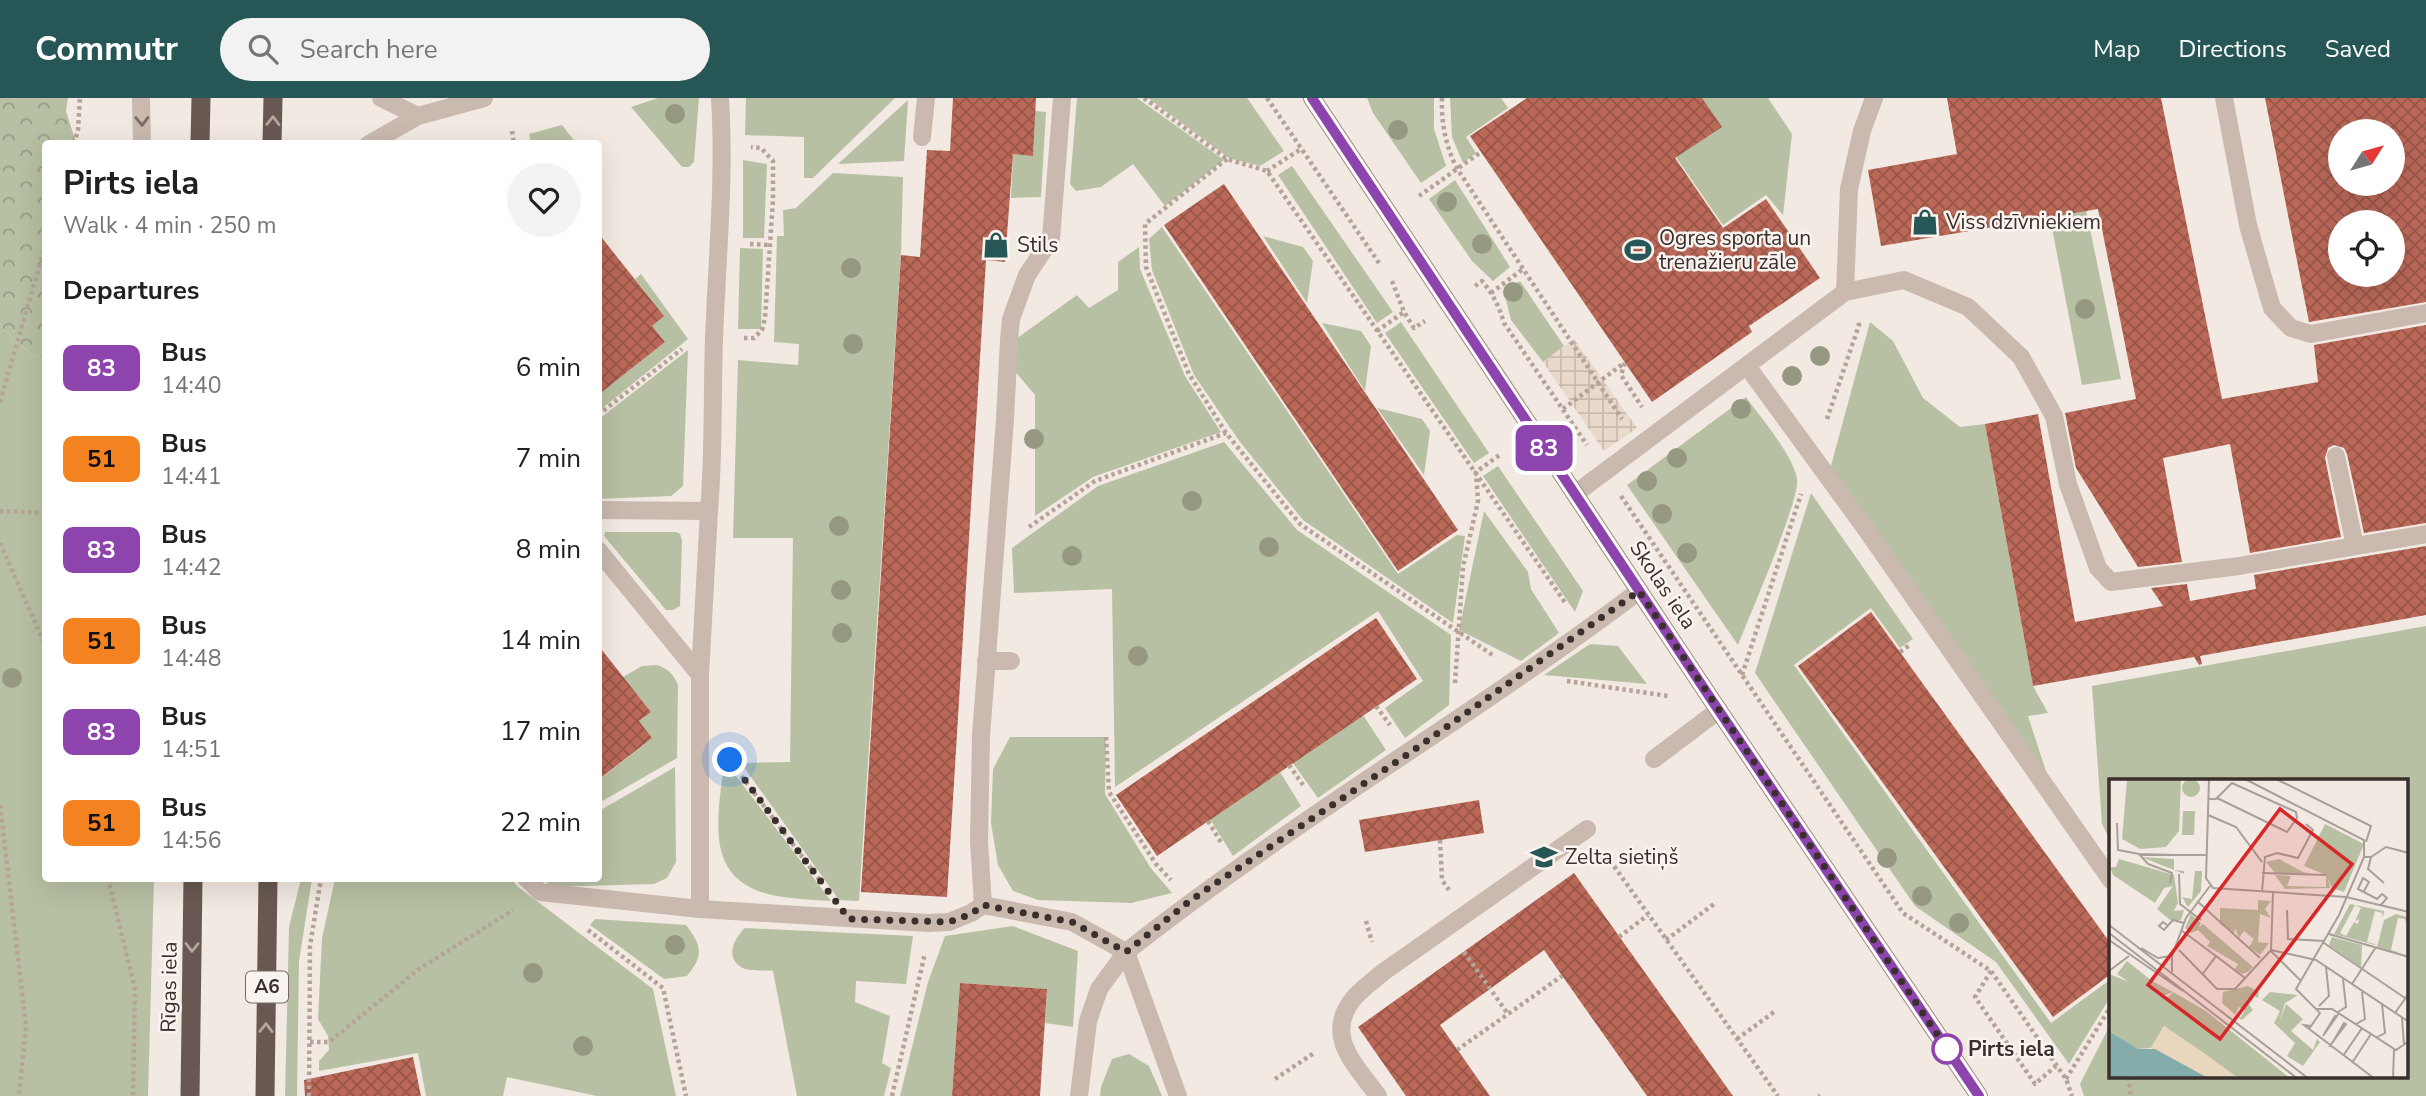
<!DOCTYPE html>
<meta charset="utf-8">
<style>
:root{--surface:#fff;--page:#f2f2f2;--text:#202124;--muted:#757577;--accent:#265656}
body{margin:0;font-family:"Nunito Sans",sans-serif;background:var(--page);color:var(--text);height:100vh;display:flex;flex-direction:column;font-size:26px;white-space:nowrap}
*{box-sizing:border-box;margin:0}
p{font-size:23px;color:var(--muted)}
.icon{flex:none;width:38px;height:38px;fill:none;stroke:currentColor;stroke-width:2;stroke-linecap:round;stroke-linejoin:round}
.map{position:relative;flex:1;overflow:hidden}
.sheet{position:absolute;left:42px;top:42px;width:560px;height:742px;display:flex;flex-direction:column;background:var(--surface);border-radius:7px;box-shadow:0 7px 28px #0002}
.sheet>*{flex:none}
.badge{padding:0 14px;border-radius:10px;font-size:24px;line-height:46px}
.needle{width:46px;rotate:53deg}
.fabs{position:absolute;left:2328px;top:21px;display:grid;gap:14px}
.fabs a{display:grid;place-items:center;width:77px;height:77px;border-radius:50%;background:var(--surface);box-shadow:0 7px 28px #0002;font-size:35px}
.you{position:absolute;width:35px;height:35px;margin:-18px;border:5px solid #fff;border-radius:50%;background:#1a73e8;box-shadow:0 0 0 10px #1a73e833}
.map>.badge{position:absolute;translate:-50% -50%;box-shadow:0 0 0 4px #fff}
h2{padding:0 21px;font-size:26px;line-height:63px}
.round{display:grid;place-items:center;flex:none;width:74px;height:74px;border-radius:37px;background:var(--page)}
.headline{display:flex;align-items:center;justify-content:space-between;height:119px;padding:0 21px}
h1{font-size:33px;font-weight:700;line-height:52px}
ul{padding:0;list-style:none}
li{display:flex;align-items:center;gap:21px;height:91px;padding:0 21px}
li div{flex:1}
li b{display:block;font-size:26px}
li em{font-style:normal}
li .badge{min-width:77px;font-weight:700;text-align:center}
header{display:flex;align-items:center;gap:42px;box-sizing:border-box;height:98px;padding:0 35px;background:var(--accent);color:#fff}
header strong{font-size:33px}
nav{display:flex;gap:38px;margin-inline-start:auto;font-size:24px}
.search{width:490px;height:63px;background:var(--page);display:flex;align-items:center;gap:18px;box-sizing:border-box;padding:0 24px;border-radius:38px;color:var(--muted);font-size:26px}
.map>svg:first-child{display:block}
.grass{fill:#b8c0a3}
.forest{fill:url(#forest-crowns)}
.plaza{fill:url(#plaza-grid)}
.building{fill:url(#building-cross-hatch);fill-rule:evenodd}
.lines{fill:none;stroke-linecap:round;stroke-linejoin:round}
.path{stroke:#b5a399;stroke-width:4.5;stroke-dasharray:3.5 3.5;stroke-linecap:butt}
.service{stroke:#c9b9af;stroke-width:18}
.minor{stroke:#c9b9af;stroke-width:18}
.secondary{stroke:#9d8980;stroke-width:18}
.trunk{stroke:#695852;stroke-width:19}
.tree{fill:#969881}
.oneway{stroke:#7a6d67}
.oneway2{stroke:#b1a6a0}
.line-casing{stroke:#fff;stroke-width:16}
.line{stroke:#8e44ad;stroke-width:10}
.walk{stroke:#392f2c;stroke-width:7;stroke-dasharray:0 12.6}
.stop-dot{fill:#fff;stroke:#8e44ad;stroke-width:3.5}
.labels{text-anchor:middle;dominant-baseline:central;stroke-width:5;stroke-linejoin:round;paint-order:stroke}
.shield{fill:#f9f4ef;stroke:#736a66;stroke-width:2}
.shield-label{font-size:19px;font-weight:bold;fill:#392f2c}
.poi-label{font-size:21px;fill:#392f2c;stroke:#f9f4ef;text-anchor:start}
.street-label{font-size:21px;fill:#392f2c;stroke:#f9f4ef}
.stop-label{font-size:21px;font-weight:bold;fill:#392f2c;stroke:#f9f4ef;text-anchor:start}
.inset-road{fill:none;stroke:#a89f99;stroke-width:2}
.view{fill:#d62828;fill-opacity:0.15;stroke:#d62828;stroke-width:3.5}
.inset-edge{fill:none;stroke:#392f2c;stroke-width:3.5}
</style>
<header>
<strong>Commutr</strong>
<div class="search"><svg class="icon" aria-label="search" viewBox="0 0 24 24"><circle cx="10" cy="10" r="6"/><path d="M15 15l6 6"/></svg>Search here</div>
<nav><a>Map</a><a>Directions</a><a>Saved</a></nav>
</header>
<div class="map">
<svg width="2426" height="998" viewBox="0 0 2426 998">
<defs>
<pattern id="forest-crowns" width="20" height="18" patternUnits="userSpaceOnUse" patternTransform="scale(1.75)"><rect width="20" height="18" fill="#b8c0a3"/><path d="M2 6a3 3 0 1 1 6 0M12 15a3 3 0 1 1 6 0" fill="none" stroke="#979c85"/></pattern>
<pattern id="plaza-grid" width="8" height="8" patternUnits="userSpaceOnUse" patternTransform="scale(1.75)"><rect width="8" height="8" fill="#e8d9cb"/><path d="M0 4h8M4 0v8" fill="none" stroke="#c8bbae"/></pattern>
<pattern id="building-cross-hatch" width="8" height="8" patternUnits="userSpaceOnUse" patternTransform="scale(1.75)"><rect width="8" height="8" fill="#ba6858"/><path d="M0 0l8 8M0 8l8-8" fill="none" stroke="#985649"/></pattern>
</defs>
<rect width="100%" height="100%" fill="#f2e9e2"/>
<!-- grass -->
<path class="grass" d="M658,0H699L694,64L689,69H682L631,9Z
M746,0H895L813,80H804V39L745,37Z
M1077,0H1137L1224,62L1165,108L1133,66L1101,89L1076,93L1070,86Z
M1148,0H1247L1284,53L1260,68L1229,60Z
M1367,0H1434V31L1446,68L1421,85L1373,15Z
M1450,0H1501L1508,10L1466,39L1476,55L1463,65L1452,39Z
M1635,0H1768L1792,36L1783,117L1766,97L1723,127Z
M2063,0L2121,281L2082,287L2036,46Z
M908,2L904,63L838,66Z
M1035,13L1046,14L1041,99L1011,100L1013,56L1033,57Z
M562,27L576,45H531L529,36Z
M743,62L767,66L764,140H743Z
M1292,68L1393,214L1377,225L1278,77Z
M833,75L903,79L901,154L859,803L839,802L741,665L790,664L793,440H733L738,262L798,267L799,246L774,244L777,138H784L783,112L796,110Z
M1455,82L1510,169L1493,183L1472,163L1429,101Z
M1162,129L1398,476L1457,437L1465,438L1453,525L1303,422L1240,344L1194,277L1152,172L1149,141Z
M1263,138L1303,149L1313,163L1307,205Z
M1139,149L1140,171L1185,278L1221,334L1093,379L1035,418V297L1014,272L1016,241L1077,197L1089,210L1118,192V164Z
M740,150L763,151L761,231H738Z
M641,176L688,241L599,313V277L608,289L665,244L652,228L664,218L635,181Z
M1520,183L1564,248L1543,264L1511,222L1504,194Z
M1401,224L1489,355L1474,365L1385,235Z
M1870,224L1893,243L1923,300L1960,329L1985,326L2033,588L2048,615L2028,618L2056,704L1829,375Z
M1322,225L1361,233L1371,248L1365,293Z
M0,228L32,257L45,259L46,780L154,781L148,998H0Z
M688,252L683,388L671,398L599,401V321Z
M1746,299C1761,320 1793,357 1797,381C1801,400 1748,521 1738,547L1627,387Z
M1377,310L1422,321L1430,333L1424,377Z
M1224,344L1297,432L1451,537L1449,607L1405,640L1385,610L1423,583L1378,513L1115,689L1112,491L1014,495L1012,450L1098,388Z
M1498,368L1583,493L1575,514L1483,378Z
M1811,395L1913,541L1900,550L1871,510L1794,567L2051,925L2111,881V898L2069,966L1996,864L1915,808L1755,575Z
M1484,413L1528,474L1531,491L1559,535L1521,563L1459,532Z
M605,434H676L680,436L682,442L680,508L673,512H666L604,438Z
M2426,528V998H2084L2080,986L2111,925V979H2407V683H2111V744L2102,726L2092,588Z
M1590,546L1618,548L1647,586L1544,577Z
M657,567C668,571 673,575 678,587L677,660L599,705V682L652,640L639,623L651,614L623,579L642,568Z
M1363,617L1386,652L1318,700L1293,665Z
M1010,639H1106L1105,696L1150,769L1172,795L1131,805L1038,802L1013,793L998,767L991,725L993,671Z
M724,662L831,803C813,802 794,801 777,798C700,784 719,719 724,662Z
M675,669L676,764L667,780L654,786L546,789L549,781L598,780L599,713Z
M1280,674L1301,708L1233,758L1210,721Z
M301,781H312L299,863L297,998H285L289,829Z
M335,781H511L517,788L653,891L676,998H597L507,979L503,998H426L418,955L319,973V963L329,952L328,938L318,921L322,840Z
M595,821L686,827C702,848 704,857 687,878L664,881L590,827Z
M1013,828L1078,853L1073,929L1045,925L1047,891L960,885L952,998H900L928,884L945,838Z
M745,830L913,838L906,886L856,883L855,904L890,918L882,965L891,970L884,998H797L773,873C765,872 752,873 745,871C723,862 734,840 745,830Z
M1129,956L1149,968L1162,998H1100L1101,989L1112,961Z"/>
<!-- forest -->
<path class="forest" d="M0,0H68L66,13L76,45L46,46L45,259L32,257L0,228Z"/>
<!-- plaza -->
<path class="plaza" d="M1574,241L1637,330L1604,353L1543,264Z"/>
<!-- building -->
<path class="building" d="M953,0H1036L1033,58L1013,56L1005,164L986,162L947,799L861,794L901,157L920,159L927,52L950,53Z
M1527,0H1702L1722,29L1675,60L1723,130L1766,101L1820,180L1749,228L1752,234L1652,304L1470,38Z
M1947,0H2161L2222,301L2318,284L2314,247L2426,227V425L2364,435L2347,356L2344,350L2334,347L2328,350L2325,360L2341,439L2250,455L2230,346L2163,360L2182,464L2138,469L2076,370L2065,315L2136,301L2098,111L1881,148L1868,72L1957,56Z
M2265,0H2426V204L2309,224ZM2340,33H2392V86H2340ZM2340,124H2392V177H2340Z
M1224,86L1458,432L1398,473L1164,127Z
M598,135L664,218L652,228L665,244L598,297Z
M2038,316L2075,524L2163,508L2151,490L2187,486L2190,503L2256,491L2254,477L2426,448V517L2200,558L2202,566L2199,567L2194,559L2033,588L1985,326Z
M1871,514L2111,846V876L2053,919L1798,568Z
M1376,520L1417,581L1157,758L1116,697Z
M598,547L651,614L639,623L652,640L598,682Z
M1479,702L1484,735L1365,754L1359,722Z
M1574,775L1733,998H1647L1544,852L1440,927L1490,998H1406L1358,929Z
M960,885L1047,891L1040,998H952Z
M413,959L421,998H305L304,982Z"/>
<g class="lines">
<!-- path -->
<path class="path" d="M1144,0L1227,61L1267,73L1566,506
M1267,0L1381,168
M1442,0C1441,25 1446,50 1458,72L1622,321
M512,33L514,46
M74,46L78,32L80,0
M1227,61L1145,126L1146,169L1189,276L1226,335L1300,426L1494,558
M1267,73L1301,51
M1419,98L1481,54
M750,146L770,147
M1392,183L1404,214L1414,230L1425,223
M1475,188L1482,183C1493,196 1499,208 1504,225L1587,347
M1491,195L1523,171
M1377,233L1404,214
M744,240H754L762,232L765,220L773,102V63L761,50L751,49
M1625,265L1621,277L1642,309
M0,304L46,145
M1563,311L1624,265
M598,317L682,251
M1827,321L1859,227L1858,224
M1621,398L1903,815L1991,873L2066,981L2072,998
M0,413L46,415
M1029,429L1095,383L1226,335
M0,445L46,549
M1900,554L1911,546
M1742,577L1801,396
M1567,583L1668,598
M1455,585L1463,469L1478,403L1476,374L1501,356
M1376,608L1390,627
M1106,639L1109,694L1156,766L1171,782
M733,667L822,785
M1289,667L1303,687
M0,707L26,928L19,998
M1208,723L1222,746
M1440,742L1442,782L1449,792
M1606,757L1778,998
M108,780L135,891L133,998
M1366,823L1372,844
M588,832L663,890L686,998
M1619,839L1648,817
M1666,842L1714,806
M1464,854L1508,916
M1991,873L1975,899L2035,986L2057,967
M1737,941L1774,914
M310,944H329L419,871L513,812
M1457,952L1562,878
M2128,979L2131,998
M1275,981L1314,955
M2066,981L2111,908
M309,998L310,848L321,780
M892,998L925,855
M1819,998L1820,997"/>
<!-- service -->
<path class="service" d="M1874,0L1862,33L1849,91L1845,194L1904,182L1968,209L2021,259L2054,318L2068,386L2098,470L2111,484L2239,468L2426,436
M2224,0L2248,127L2260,169L2272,210L2291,230L2311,236L2426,215
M922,39L926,0
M1747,268L1863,427L2111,782
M2336,358L2355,448
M598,412L709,413L700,577V811
M709,413C714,356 712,298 714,241C717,160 725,81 720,0
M598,452L700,577
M1654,661L1719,612
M526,780L540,794L700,811L928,825L949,824L971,815L983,807L1072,824L1126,854C1290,724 1472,619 1639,493
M983,807L979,743L981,638L1005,322L1009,242L1011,221L1027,177L1051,141L1062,0
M1079,998L1088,923L1099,891L1126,854
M1378,998C1357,968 1323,939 1353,901C1361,891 1373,883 1382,875L1587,731"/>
<!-- minor -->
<path class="minor" d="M141,0L142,46
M381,0L418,18
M369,46L418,18L484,0
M1575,396L1845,194
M986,563H1011
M1126,854L1178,998"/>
<!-- secondary -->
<path class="secondary" d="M1312,0L1709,598L1979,998"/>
<!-- trunk -->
<path class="trunk" d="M200,46L201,0
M272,46L273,0
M190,998L193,780
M265,998L268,780"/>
</g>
<!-- trees -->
<g class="tree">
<circle cx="675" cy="16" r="10"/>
<circle cx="1398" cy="32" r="10"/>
<circle cx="1447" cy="104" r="10"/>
<circle cx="1482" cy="146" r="10"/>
<circle cx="851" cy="170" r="10"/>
<circle cx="1513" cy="194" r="10"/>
<circle cx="2085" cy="211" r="10"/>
<circle cx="853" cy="246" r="10"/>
<circle cx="1820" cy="258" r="10"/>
<circle cx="1792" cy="278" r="10"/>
<circle cx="1741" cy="311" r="10"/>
<circle cx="1034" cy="341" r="10"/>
<circle cx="1677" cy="360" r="10"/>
<circle cx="1647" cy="383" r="10"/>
<circle cx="1192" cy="403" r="10"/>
<circle cx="1662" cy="416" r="10"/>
<circle cx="839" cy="428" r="10"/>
<circle cx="1269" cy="449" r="10"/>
<circle cx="1687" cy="455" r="10"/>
<circle cx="1072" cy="458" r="10"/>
<circle cx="841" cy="492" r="10"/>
<circle cx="842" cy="535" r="10"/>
<circle cx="1138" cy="558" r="10"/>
<circle cx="12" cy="580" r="10"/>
<circle cx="1887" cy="760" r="10"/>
<circle cx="1922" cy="798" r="10"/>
<circle cx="1959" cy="825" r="10"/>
<circle cx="675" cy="847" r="10"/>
<circle cx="533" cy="875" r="10"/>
<circle cx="583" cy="948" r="10"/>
</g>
<!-- one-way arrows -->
<defs><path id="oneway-chevron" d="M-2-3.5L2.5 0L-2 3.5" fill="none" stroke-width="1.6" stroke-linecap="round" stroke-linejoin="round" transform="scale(1.75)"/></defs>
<use class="oneway" href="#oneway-chevron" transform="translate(142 23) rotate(89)"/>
<g class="oneway2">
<use href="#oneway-chevron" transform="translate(273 23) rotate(-89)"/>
<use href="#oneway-chevron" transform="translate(192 849) rotate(91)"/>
<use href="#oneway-chevron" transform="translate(266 930) rotate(-89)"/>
</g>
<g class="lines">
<!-- line casing -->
<g class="line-casing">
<path id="line" d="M1312,0L1709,598L1979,998"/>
</g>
<!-- line -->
<use href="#line" class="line"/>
<!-- walk -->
<path class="walk" d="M730,662L849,821L949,824L971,816L983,807L1072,824L1126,854L1191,802L1411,654L1639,493L1947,951"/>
</g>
<!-- icons -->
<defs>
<g id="shop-bare" transform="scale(2.1)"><path d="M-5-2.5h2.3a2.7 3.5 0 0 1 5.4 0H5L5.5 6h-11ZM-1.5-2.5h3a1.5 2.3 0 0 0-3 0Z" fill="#265656" stroke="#f9f4ef" stroke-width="2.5" paint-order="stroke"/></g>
<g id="stadium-bare" transform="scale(2.1)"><path d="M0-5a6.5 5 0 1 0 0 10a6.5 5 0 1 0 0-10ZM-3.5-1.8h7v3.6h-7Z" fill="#265656" stroke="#f9f4ef" stroke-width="2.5" paint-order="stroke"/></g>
<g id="school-bare" transform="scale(2.1)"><path d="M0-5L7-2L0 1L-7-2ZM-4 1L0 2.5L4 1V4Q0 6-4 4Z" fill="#265656" stroke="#f9f4ef" stroke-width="2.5" paint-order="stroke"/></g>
</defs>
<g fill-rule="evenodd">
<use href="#shop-bare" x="1925" y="124"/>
<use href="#shop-bare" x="996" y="147"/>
<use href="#stadium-bare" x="1638" y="152"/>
<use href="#school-bare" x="1544" y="759"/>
</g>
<!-- markers -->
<circle class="stop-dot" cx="1947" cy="951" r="14"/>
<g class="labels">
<!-- shield labels -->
<rect class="shield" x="246" y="873.5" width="42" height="31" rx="5"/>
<g class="shield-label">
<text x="267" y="889">A6</text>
</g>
<!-- poi labels -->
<g class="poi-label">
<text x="1946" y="124">Viss dzīvniekiem</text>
<text x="1659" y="140">Ogres sporta un<tspan x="1659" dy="24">trenažieru zāle</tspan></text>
<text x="1017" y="147">Stils</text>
<text x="1565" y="759">Zelta sietiņš</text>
</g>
<!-- street labels -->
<g class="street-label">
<text transform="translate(1663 487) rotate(56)">Skolas iela</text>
<text transform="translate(169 889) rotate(-89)">Rīgas iela</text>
</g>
<!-- stop labels -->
<g class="stop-label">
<text x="1968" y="951">Pirts iela</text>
</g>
</g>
<!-- overview -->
<g transform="translate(2109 681)">
<rect width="299" height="299" fill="#f2e9e2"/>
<path d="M73 9a9 9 0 1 1 18 0a9 9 0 1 1-18 0ZM18,0H72L70,52L57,68L31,70L13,60ZM74,32H86L85,56H73ZM216,45L255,65L235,113L223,109L219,100L221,109L176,110L166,96L182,97L178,107L217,108V96L195,87ZM32,78L65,80V91L75,92V95ZM10,80L65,96L69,124L65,132L75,131L72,141H61L48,130L64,107L55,109L46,124L4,96L1,88H7ZM170,80L194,93L202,95L166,94L157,83ZM86,92H93L92,112L79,128L73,118L83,120ZM149,121L162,122L156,130L162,139L151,135L149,163L160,164L151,176L140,168L145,160L135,152L130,159L126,149L125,154L111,145V129L149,131ZM241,125L275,132L274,139L273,134L266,132L258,163L266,165L267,161L266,166L225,155ZM246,126L252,129L246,142L250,140L249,145L245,143L237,157L231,154ZM82,135L92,144L90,148L94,145L144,188L139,193L133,195L126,190L129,185L98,167L101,163L89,151L82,154L76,149ZM287,135L298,138L297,145L296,140L289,139L282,171L289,173L291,168L289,174L268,168L275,141ZM223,158L253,166L252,188L220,166ZM0,195L59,218L64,213L97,232L181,299H129L55,247L42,269L29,270L0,252ZM139,207L150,213L149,219L144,216L137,222L144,231L133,241L127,237L132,238L136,231L130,228L126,236L123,233L113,224L114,213ZM161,213L189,216L176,224L170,245L177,225L194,240L182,252L204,271L208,260L211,263L194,287L178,277L186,264L165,244L171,232L153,221Z" fill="#b8c0a3" fill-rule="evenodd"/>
<path d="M18,182L43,202L64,213L47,220L23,205L8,195Z" fill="#b8c0a3"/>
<path d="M55,247L95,274L129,299H99L47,273L42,269Z" fill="#e9d7bd"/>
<path d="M0,252L29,270H46L99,299H0Z" fill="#84acab"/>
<path class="inset-road" d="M100,0L97,99L104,109L237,118L300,133M136,0L255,61V78M167,0L262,47L257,63M100,20H107L123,4L187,33L188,39L178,53L108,19M99,36L127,48L153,83M8,44L9,71L30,75L39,85L63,94L61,104M30,75L66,76M31,76H98M262,78L277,68L300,74M153,94L217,96M70,95L71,125L92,141M255,112L260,103L254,99L249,110L268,120L273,115L278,119L272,126M153,113L156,78L168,74L189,79L204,51L197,45M88,122L151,179M178,131L179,160L216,162M0,146L200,300M58,146L54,143L50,147L55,151L64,141L75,144M72,151L107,177M0,154L189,300M220,155L300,178M0,161L74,212M215,164L296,219M32,169L49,179L62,177M70,171L108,210H126L162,171L164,114M162,171L207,181L300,243M162,172L192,202M0,192L20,177M63,193V177L77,139L101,107M93,196L107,177L136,199M243,205L267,168M210,227L220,217L217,188M208,230H223L287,271L300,262M229,233L237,228L234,200M286,234L300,214M227,238L226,237L214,257L230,234M293,239L295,266M247,245L256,240L253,213M202,247L195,246L266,300M200,250L211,234L187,210L230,136L255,78H262L259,90L275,104M267,259L276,254L273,225M220,268L237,245L235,244L224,263M234,277L253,249M243,284L262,255M284,300L285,270"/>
<path class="view" d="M171,30L243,85L111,260L39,206Z"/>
<rect width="299" height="299" class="inset-edge"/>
</g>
</svg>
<div class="fabs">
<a><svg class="needle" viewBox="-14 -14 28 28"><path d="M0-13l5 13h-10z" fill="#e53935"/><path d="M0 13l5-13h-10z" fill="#757577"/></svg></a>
<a><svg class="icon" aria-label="locate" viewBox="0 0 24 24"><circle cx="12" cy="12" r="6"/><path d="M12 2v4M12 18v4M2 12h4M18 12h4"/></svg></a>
</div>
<div class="you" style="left:730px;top:662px"></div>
<b class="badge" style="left:1544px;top:350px;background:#8e44ad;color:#fff">83</b>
<section class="sheet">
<div class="headline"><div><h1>Pirts iela</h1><p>Walk · 4 min · 250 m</p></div><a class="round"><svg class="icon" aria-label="heart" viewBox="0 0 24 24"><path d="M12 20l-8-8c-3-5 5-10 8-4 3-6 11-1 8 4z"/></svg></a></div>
<h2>Departures</h2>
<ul>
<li><span class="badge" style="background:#8e44ad;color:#fff">83</span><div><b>Bus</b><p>14:40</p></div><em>6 min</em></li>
<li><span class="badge" style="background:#f58220;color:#111">51</span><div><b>Bus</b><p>14:41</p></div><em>7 min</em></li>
<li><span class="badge" style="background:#8e44ad;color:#fff">83</span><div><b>Bus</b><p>14:42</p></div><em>8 min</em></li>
<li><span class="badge" style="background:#f58220;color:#111">51</span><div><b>Bus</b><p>14:48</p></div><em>14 min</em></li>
<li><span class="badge" style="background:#8e44ad;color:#fff">83</span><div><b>Bus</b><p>14:51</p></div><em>17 min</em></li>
<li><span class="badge" style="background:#f58220;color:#111">51</span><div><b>Bus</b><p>14:56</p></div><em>22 min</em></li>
</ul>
</section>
</div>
